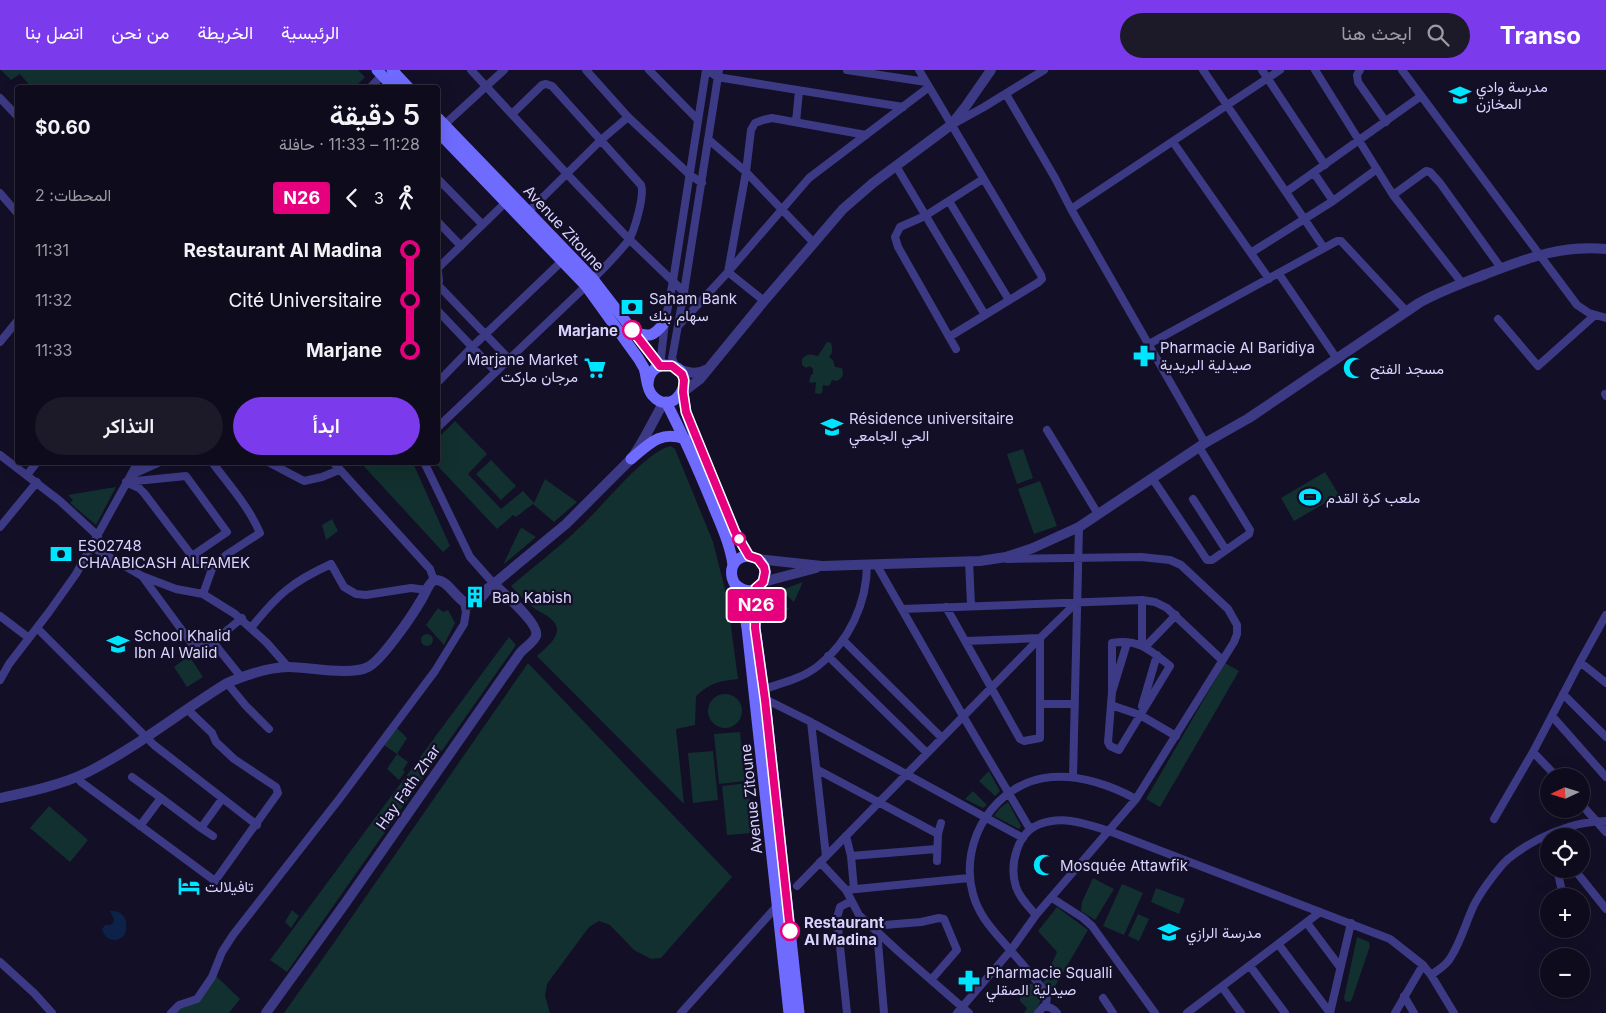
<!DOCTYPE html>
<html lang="ar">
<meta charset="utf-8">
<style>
:root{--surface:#0e0b1c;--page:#1c1929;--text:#f1f3f6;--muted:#9b9ba3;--line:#2e2b3b;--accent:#7c3aed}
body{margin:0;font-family:Inter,Vazirmatn,sans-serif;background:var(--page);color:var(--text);direction:rtl;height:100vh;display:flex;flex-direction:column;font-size:19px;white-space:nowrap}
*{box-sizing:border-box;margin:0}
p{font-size:16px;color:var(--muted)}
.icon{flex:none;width:28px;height:28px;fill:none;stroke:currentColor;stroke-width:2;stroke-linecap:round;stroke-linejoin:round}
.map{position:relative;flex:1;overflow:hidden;direction:ltr}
.drawer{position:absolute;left:15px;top:15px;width:425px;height:380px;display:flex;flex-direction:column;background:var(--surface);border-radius:5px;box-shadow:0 5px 20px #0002,0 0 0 1px var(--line);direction:rtl}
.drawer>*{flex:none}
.badge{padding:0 10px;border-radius:4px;font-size:18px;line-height:32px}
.needle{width:32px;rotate:266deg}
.controls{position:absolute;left:1540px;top:698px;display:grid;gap:10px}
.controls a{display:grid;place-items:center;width:50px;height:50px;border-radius:50%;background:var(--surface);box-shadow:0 5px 20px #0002,0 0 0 1px var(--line);font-size:25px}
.map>.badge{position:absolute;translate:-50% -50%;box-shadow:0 0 0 2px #fff}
.legs{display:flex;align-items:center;gap:8px;height:55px;padding:0 20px;font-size:16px}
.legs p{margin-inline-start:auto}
.headline{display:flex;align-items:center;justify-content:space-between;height:85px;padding:0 20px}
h1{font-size:28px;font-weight:600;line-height:38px}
.primary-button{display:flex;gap:10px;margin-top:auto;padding:10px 20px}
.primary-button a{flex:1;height:58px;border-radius:30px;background:var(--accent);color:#fff;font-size:20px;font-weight:600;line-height:58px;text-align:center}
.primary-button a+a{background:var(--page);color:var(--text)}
ul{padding:0 20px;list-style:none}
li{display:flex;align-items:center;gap:18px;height:50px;font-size:19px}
li i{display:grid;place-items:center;width:8px;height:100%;margin:0 6px;background:currentColor}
li i::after{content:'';width:12px;height:12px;margin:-6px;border:4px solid;border-radius:50%;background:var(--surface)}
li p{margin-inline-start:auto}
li:first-child i{background:linear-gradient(#0000 50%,currentColor 0)}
li:last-child i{background:linear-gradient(currentColor 50%,#0000 0)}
header{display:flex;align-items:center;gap:30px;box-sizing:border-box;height:70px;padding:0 25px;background:var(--accent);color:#fff}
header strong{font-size:24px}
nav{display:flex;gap:28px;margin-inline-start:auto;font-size:18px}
.search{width:350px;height:45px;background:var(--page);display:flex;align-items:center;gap:12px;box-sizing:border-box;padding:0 18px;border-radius:28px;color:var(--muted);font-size:19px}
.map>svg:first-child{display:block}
.green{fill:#12302f}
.water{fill:#0c2248}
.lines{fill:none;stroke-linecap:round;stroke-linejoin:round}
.minor{stroke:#3d3a85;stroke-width:8}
.tertiary{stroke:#3d3a85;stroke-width:10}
.secondary{stroke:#6f6bff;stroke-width:11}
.line-1-casing{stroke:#fff;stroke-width:11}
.line-1{stroke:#e6007e;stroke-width:8}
.stop-1-dot{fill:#fff;stroke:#e6007e;stroke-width:2.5}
.labels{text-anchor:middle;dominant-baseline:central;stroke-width:4.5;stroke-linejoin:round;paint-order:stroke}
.poi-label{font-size:15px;fill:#d9d4ff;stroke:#130f26;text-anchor:start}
.street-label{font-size:15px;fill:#d9d4ff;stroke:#130f26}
.stop-label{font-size:15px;font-weight:bold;fill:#d9d4ff;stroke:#130f26;text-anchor:end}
</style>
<header>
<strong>Transo</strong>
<div class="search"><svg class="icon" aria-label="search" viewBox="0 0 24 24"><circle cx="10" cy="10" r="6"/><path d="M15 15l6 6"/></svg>ابحث هنا</div>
<nav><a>الرئيسية</a><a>الخريطة</a><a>من نحن</a><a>اتصل بنا</a></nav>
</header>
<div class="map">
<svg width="1606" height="943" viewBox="0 0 1606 943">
<rect width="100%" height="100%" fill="#130f26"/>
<!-- green -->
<path class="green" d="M1,0H358L365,7L354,18H32L20,4L11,10Z
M827,272L831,273C833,280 833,282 829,287L833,290L835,297L842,298C844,305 843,308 837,311L832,310L830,315L827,316L823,315L822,323L819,324L815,323L816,312L811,313L809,311L811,305L813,304V299L810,296L806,298L802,295V289C807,283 811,284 818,286Z
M455,351L487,384L468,404L501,439L523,421L534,433L545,409L577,432L554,452L533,434L516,447L513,445L497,459L435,393L438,392V368Z
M671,376L675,379L713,472L727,527L738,609C718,611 711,613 696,626L695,655L676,659L684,734L537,586C547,577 567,562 551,549C546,544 539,542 534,538C526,532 518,523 511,516C533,497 557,479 578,459C601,439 645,381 671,376Z
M1023,379L1033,408L1017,414L1007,384Z
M491,390L516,416L501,430L476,404Z
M361,393H413L450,476L443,482Z
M1325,402L1339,425L1294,451L1281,428Z
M1040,411L1057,456L1034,464L1018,419Z
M116,417L96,455L70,433L73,430L68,425Z
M332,449L338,461L326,470L322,455Z
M522,458L536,467L503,495L520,459Z
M803,512L794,532L781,520Z
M773,523L789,539L770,551L765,527Z
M438,538L443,542L448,540L455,553L444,575L426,555Z
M421 570a6 6 0 1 1 12 0a6 6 0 1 1-12 0Z
M509,567L516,575L287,902L270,890Z
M189,586L203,607L187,617L174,597Z
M528,593L732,807L661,888L651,889L634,880L610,855L599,851L589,857L547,914L545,926L550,943H284L333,874Z
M1225,593L1239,601L1160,737L1146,729Z
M708 641a17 17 0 1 1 34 0a17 17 0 1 1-34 0Z
M397,658L407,668L397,684L384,675Z
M740,662L745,711L719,714L714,664Z
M713,681L718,730L693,733L688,683Z
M397,684L408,692L403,700L405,702L399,710L387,699Z
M989,701L1000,721L995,726L979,711Z
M748,713L753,763L727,765L722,716Z
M973,721L987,735L983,738L965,729Z
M1008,732L1021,756L1019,759L994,746L1000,738Z
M49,736L88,770L70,792L30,758Z
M1093,808L1114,819L1095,850L1081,841L1082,832Z
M1122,814L1143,823L1124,865L1103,856Z
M1156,818L1185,829L1179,844L1151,832Z
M1057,837L1088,860L1051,923L1043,913L1057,882L1038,861Z
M292,840L299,846L291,858L285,852Z
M1138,844L1149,849L1139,871L1128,866Z
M1357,867L1369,872L1370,876L1352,929L1350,932L1345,931L1344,928Z
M216,906L240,929L229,943H176L180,938L198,932Z
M1030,914H1032L1043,927L1034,943H1024L1027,938L1020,931V928Z"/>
<!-- water -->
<path class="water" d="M110,841C124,840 129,851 125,864C117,874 105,871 102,859L105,855H110L113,853L114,849Z"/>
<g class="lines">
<!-- minor -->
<path class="minor" d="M471,0L567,104L629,169L684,222
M586,0L628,47L690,105L702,113
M649,0L698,50
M708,0L717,7L903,37
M847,0L926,12
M1203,0L1324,178
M1262,0L1325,95
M1315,0L1393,125L1462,213
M1360,0L1357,5L1358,12L1386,52
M1402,0L1577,235L1589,243L1606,248
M370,18L382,5
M1006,24L1055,108L1071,139L1205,373
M0,28L18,47
M512,44L542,15L546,14L552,16L641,115C645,125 634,163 628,171C617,185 605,197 593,209
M796,52L799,21
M955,53L984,37L1044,0
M444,55L504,0
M708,69L746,102L814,173
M1173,72L1269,209
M896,96L985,245L1039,212L1042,209L1041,205L919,0
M1314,103L1333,131
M438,109L482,154
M1286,122L1421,26
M0,123L18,144
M1393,125L1426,101L1430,102L1440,113L1501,198
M949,131L1009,230
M1071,139L1280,0
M529,141L601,70L628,47
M438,152L461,176
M1252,182L1333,131L1377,99
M438,198L506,132
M438,201L439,211L438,215L509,289
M1279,204L1337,289
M764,231L728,202L746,102L751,60L755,53L763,50L772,48L866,65
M438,241L496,302
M1498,249L1538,296L1595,245
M678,256L728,202L809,108L929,17
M949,267L985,245
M0,272L18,250
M1149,274L1337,171H1341L1407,242
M956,279L898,177L895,167L900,157L925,146L983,109
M660,296L665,252L673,211L706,0
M676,298L672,288L673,283L684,222L719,0
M438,312L472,277L562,191
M1606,324H1605L1606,326
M438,357L586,216
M1047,360L1098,444
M0,385L60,431L98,466
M268,392L304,411L322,407L339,400
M333,392L430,499L434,510
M424,392L470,487L494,514
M27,405L37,392
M131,405L160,392
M1152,408L1207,490H1212L1249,464L1250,460L1199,377
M126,412L186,406L227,462L192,486
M128,413L139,418L144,423L192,486L212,499
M1193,429L1226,480
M0,457L37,412
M92,477L142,506L176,519L203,524L235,544L267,573L288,597
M969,491L971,535
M876,494L963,646L1030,759
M142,506L195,578L213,572
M203,524L212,499L226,485L260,463C249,437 229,415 212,392
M946,537L1020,669L1024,671L1040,668V568L966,571
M902,539L1142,530L1155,532L1167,538L1222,590
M0,546L29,568
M37,558L154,675L257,755
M251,558C278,524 292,512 331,494L344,517L356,524L366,525L411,518L427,520
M843,570L942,668
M1142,575V530
M1146,576L1176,545
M828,586L927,683
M1580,592L1606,613
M241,607L213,572L242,548
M0,610L9,594L49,542L76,504L138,392
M227,613L246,636L269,659
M764,619C782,613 803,608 818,596C849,572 867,533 867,494
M1112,622V573C1139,568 1151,581 1170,596L1119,680L1110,676L1108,672L1112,622L1127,573
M1563,624L1606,667
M765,629L811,652L1023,768
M1041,634H1075
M1111,635L1140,645L1176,666
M1142,636L1157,585
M1552,646L1606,707
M811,652L826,786
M1533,682L1556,706
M818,700L938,764
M77,707L81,712L215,811L278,723L276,717L234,689L216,672L212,663L187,639
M132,707L161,728
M1073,707L1079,457
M1581,734L1606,762
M1494,749L1533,682L1580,592L1606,545
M140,756L161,728L201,758L222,729
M201,758L213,766
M846,766L851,786L854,819
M851,786L936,779
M937,791L938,764L941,753
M820,792L846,820L859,845L899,882L969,943
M1557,799L1563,826
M1574,799L1606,839
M797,816L1040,568L1077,532
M846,820L969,808
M1052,828L1083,848L1092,856L1155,943
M1036,845C1028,836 1020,828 1016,817C1009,795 1017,762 1040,754C1064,745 1086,754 1109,761L1390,869L1423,895L1431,905L1454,943
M1307,853L1340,897
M872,856L921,852L939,848L944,849L957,880L931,910
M877,861L884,943
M1279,875L1330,943
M0,892L34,923L52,943
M1250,896L1285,943
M1431,905C1438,900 1447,895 1451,887C1461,871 1466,852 1474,835C1480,823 1498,798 1508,789C1534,768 1572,751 1606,751
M1222,917L1241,943
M1404,926L1414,943
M1103,928L1113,943
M1046,937L1047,924C1035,909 1023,894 1010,880C995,862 979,847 973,824C958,771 996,711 1052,707C1082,705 1110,715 1136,729
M171,943L179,935L197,929L212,907L222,882L233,865L340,728L435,601L464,554L466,542L464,533
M681,943L777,836
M847,943L837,848L840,837L851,831
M957,943L1011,880L1036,845L1136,729L1234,572L1237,564V555L1228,539L1181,495L1170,490L1141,487L1007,489
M1038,943L1043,937C1049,936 1053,938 1057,943
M1187,943L1320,842
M1330,943L1351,853
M1395,943L1423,895"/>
<!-- tertiary -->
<path class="tertiary" d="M678,299C690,303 697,305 708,299
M683,322L700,309L764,231L843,139L873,113L951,55L966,36L991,0
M758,489L822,496L980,491L1006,487L1033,478L1079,457L1205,373L1249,348L1419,233C1440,221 1463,213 1486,204C1528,188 1560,175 1606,179
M763,512L816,498
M490,517L566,454L631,389C644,372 653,350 664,332
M476,525L490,517L480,529
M0,728C29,722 61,715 88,702C137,677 180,642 227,613C246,605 268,597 289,597C309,597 351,606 368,597C381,591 412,546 420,532C425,525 427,515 434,510C448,508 456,531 470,535L477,532
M266,943L344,835L520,583C524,578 534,572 536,566C540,554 503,523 494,514"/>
<!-- secondary -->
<path class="secondary" d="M377,0L394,18
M392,0L409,18
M438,48L593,209L660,296
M438,62L586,216L638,288C640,291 642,295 644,298C647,307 646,318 652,325C676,353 704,295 664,295C653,297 648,305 648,315
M634,262C650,268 654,266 665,252
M683,322L686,342L691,356L735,462L749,486
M666,332C683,365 698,399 712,433C720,453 730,473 733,495
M631,389C649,374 660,360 685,369
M735,514C758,537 780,494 752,487C746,485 739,487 735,492C732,496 731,502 732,507C733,513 738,518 740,524C744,535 745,547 747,558L789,943
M757,518L755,558L765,629L799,943"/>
</g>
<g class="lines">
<!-- line-1 casing -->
<g class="line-1-casing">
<path id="line-1" d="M632,260L660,296H672L682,304L684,310L683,322L686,342L735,462L749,486L758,489L764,497L765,502L763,512L756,518L755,558L765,630L790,861"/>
</g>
<!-- line-1 -->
<use href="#line-1" class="line-1"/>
</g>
<!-- icons -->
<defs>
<g id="school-bare" transform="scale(1.725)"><path d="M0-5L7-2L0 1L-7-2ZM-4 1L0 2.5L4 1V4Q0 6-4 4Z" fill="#00e5ff" stroke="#130f26" stroke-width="2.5" paint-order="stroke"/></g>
<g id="bank-bare" transform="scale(1.725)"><path d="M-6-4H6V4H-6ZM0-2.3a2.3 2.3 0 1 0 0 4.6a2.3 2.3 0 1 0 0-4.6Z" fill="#00e5ff" stroke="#130f26" stroke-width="2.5" paint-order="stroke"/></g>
<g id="pharmacy-bare" transform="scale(1.725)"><path d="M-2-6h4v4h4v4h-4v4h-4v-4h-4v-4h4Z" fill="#00e5ff" stroke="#130f26" stroke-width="2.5" paint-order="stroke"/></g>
<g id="supermarket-bare" transform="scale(1.725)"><path d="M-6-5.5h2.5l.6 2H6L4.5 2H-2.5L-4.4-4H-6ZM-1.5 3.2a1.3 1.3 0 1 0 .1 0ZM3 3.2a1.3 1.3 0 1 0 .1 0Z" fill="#00e5ff" stroke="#130f26" stroke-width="2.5" paint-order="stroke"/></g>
<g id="mosque-bare" transform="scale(1.725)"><path d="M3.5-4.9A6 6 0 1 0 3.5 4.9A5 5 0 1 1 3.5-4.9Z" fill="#00e5ff" stroke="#130f26" stroke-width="2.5" paint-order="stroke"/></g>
<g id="university-bare" transform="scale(1.725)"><path d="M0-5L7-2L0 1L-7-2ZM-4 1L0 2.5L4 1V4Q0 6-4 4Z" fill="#00e5ff" stroke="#130f26" stroke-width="2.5" paint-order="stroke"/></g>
<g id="stadium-bare" transform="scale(1.725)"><path d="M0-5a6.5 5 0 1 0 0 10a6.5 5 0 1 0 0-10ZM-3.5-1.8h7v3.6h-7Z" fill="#00e5ff" stroke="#130f26" stroke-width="2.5" paint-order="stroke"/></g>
<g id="building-bare" transform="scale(1.725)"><path d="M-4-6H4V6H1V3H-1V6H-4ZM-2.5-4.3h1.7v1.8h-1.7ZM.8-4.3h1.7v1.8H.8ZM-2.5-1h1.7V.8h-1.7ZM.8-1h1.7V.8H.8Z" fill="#00e5ff" stroke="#130f26" stroke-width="2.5" paint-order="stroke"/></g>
<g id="hotel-bare" transform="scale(1.725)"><path d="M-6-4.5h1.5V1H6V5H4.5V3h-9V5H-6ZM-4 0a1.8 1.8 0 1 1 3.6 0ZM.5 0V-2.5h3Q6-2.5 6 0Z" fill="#00e5ff" stroke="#130f26" stroke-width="2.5" paint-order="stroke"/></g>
</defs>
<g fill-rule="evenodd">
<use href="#school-bare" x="1460" y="25"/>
<use href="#bank-bare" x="632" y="237"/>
<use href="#pharmacy-bare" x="1144" y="286"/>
<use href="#supermarket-bare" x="595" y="298"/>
<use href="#mosque-bare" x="1354" y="298"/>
<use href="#university-bare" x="832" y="357"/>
<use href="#stadium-bare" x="1310" y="427"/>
<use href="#bank-bare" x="61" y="484"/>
<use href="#building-bare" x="475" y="527"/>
<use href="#school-bare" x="118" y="574"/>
<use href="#mosque-bare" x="1044" y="795"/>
<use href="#hotel-bare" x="189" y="816"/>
<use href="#school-bare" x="1169" y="862"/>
<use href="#pharmacy-bare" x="969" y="911"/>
</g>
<!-- markers -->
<g class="stop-1-dot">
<circle cx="632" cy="260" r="9"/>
<circle cx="739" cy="469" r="6"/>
<circle cx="790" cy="861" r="9"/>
</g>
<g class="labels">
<!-- poi labels -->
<g class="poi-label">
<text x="1476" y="16">مدرسة وادي<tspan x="1476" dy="17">المخازن</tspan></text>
<text x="649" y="228">Saham Bank<tspan x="649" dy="17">سهام بنك</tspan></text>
<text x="1160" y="277">Pharmacie Al Baridiya<tspan x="1160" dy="17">صيدلية البريدية</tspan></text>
<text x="578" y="289" text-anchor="end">Marjane Market<tspan x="578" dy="17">مرجان ماركت</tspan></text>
<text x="1370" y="298">مسجد الفتح</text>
<text x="849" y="348">Résidence universitaire<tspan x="849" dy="17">الحي الجامعي</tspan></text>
<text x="1326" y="427">ملعب كرة القدم</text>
<text x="78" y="475">ES02748<tspan x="78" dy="17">CHAABICASH ALFAMEK</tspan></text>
<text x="492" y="527">Bab Kabish</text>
<text x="134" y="565">School Khalid<tspan x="134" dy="17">Ibn Al Walid</tspan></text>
<text x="1060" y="795">Mosquée Attawfik</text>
<text x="205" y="816">تافيلالت</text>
<text x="1186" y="862">مدرسة الرازي</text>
<text x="986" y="902">Pharmacie Squalli<tspan x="986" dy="17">صيدلية الصقلي</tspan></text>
</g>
<!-- street labels -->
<g class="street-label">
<text transform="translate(564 158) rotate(47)">Avenue Zitoune</text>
<text transform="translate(408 717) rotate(-55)">Hay Fath Zhar</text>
<text transform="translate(751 729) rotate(-96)">Avenue Zitoune</text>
</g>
<!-- stop labels -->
<g class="stop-label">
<text x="618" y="260">Marjane</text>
<text x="804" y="852" text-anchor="start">Restaurant<tspan x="804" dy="17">Al Madina</tspan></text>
</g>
</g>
</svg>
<div class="controls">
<a><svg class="needle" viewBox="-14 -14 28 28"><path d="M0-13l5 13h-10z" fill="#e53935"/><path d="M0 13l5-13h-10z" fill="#9b9ba3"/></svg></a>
<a><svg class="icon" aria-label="locate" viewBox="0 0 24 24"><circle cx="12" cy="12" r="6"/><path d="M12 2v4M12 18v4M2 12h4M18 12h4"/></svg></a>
<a>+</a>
<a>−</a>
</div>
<b class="badge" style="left:756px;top:535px;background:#e6007e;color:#fff">N26</b>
<section class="drawer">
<div class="headline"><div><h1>5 دقيقة</h1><p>11:28 – 11:33 · حافلة</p></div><b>$0.60</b></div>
<div class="legs"><svg class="icon" aria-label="walk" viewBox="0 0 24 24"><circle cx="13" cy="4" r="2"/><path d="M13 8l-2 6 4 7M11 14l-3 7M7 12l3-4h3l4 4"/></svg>3<svg class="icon" aria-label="back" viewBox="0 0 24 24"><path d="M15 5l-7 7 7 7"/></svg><b class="badge" style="background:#e6007e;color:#fff">N26</b><p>المحطات: 2</p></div>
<ul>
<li><i style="color:#e6007e"></i><b>Restaurant Al Madina</b><p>11:31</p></li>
<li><i style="color:#e6007e"></i><span>Cité Universitaire</span><p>11:32</p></li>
<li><i style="color:#e6007e"></i><b>Marjane</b><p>11:33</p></li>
</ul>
<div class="primary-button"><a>ابدأ</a><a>التذاكر</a></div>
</section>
</div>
